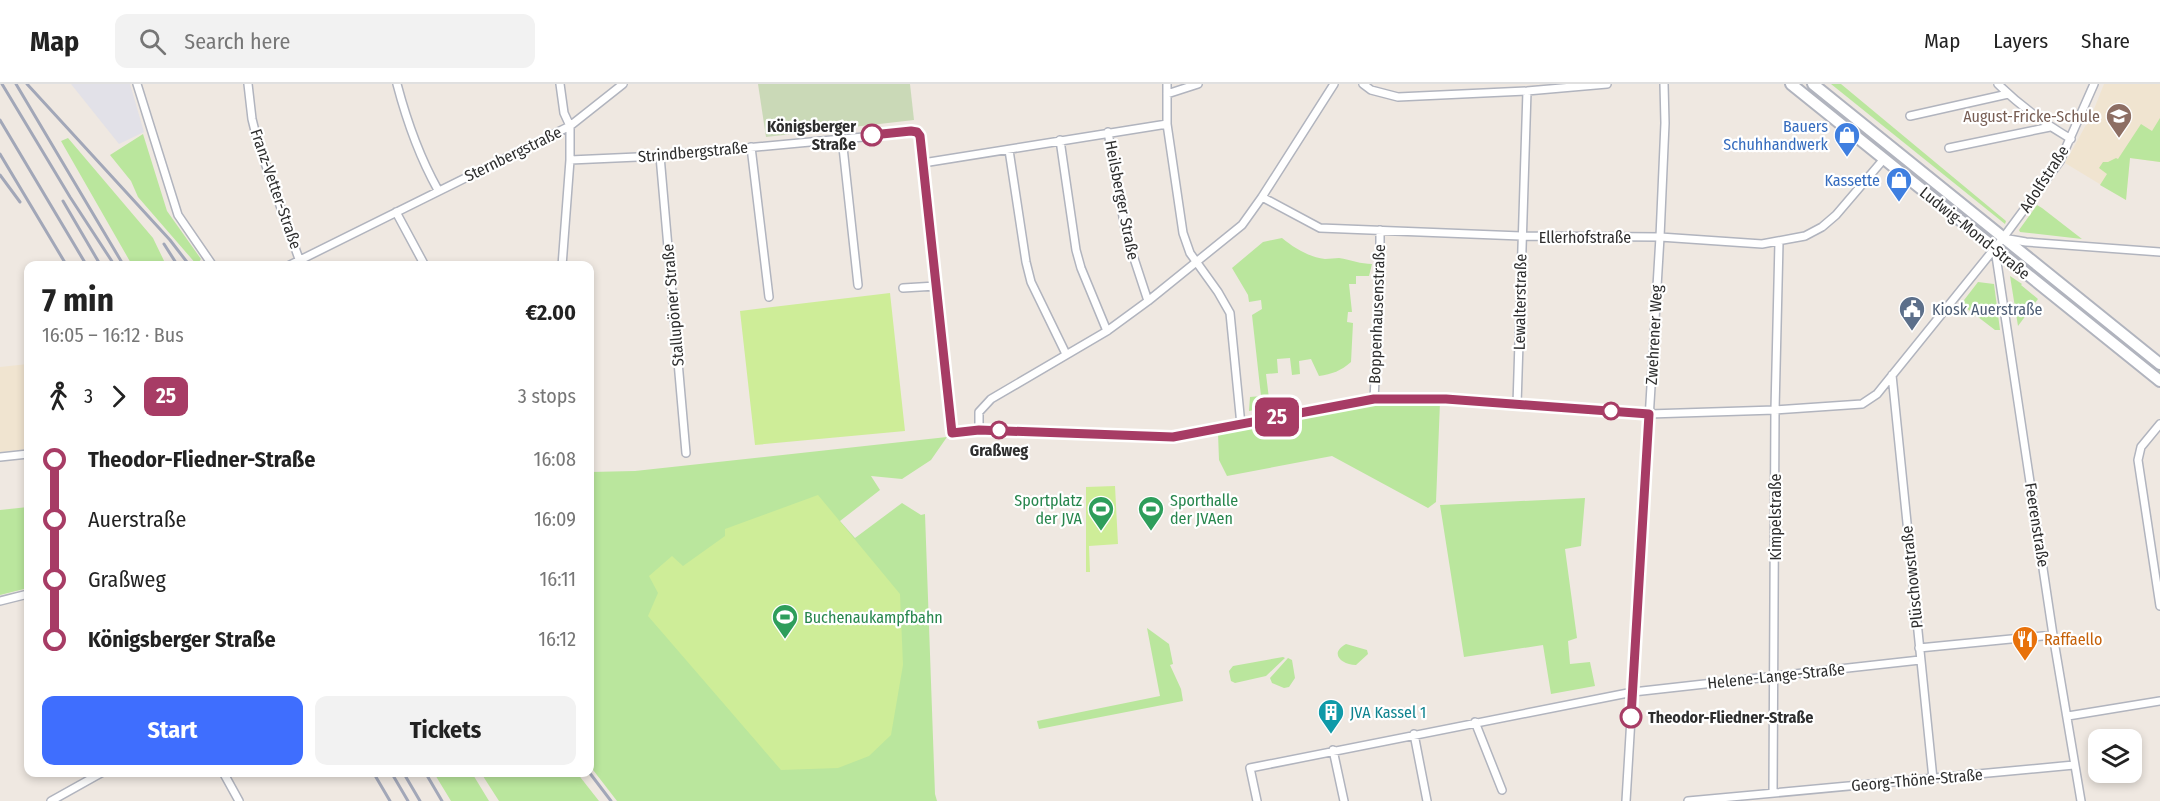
<!DOCTYPE html>
<meta charset="utf-8">
<style>
:root{--surface:#fff;--page:#f2f2f2;--text:#222;--muted:#767676;--line:#e0e0e0;--accent:#3f6efe}
body{margin:0;font-family:"Fira Sans Condensed",sans-serif;background:var(--page);color:var(--text);height:100vh;display:flex;flex-direction:column;font-size:22px;white-space:nowrap}
*{box-sizing:border-box;margin:0}
p{font-size:20px;color:var(--muted)}
.icon{flex:none;width:33px;height:33px;fill:none;stroke:currentColor;stroke-width:2;stroke-linecap:round;stroke-linejoin:round}
.map{position:relative;flex:1;overflow:hidden}
.sheet{position:absolute;left:24px;top:177px;width:570px;height:516px;display:flex;flex-direction:column;background:var(--surface);border-radius:12px;box-shadow:0 3px 9px #0003}
.sheet>*{flex:none}
.badge{padding:0 12px;border-radius:9px;font-size:21px;line-height:39px}
.tools{position:absolute;left:2088px;top:645px;display:grid;gap:12px}
.tools a{display:grid;place-items:center;width:54px;height:54px;border-radius:12px;background:var(--surface);box-shadow:0 3px 9px #0003;font-size:30px}
.map>.badge{position:absolute;translate:-50% -50%;box-shadow:0 0 0 3px #fff}
.legs{display:flex;align-items:center;gap:9px;height:66px;padding:0 18px;font-size:20px}
.legs p{margin-inline-start:auto}
.headline{display:flex;align-items:center;justify-content:space-between;height:102px;padding:0 18px}
h1{font-size:33px;font-weight:700;line-height:45px}
.primary-button{display:flex;gap:12px;margin-top:auto;padding:12px 18px}
.primary-button a{flex:1;height:69px;border-radius:12px;background:var(--accent);color:#fff;font-size:24px;font-weight:700;line-height:69px;text-align:center}
.primary-button a+a{background:var(--page);color:var(--text)}
ul{padding:0 18px;list-style:none}
li{display:flex;align-items:center;gap:21px;height:60px;font-size:22px}
li i{display:grid;place-items:center;width:9px;height:100%;margin:0 8px;background:currentColor}
li i::after{content:'';width:15px;height:15px;margin:-8px;border:4px solid;border-radius:50%;background:var(--surface)}
li p{margin-inline-start:auto}
li:first-child i{background:linear-gradient(#0000 50%,currentColor 0)}
li:last-child i{background:linear-gradient(currentColor 50%,#0000 0)}
header{display:flex;align-items:center;gap:36px;box-sizing:border-box;height:84px;padding:0 30px;background:var(--surface);border-bottom:2px solid var(--line)}
header strong{font-size:28px}
nav{display:flex;gap:33px;margin-inline-start:auto;font-size:21px}
.search{width:420px;height:54px;background:var(--page);display:flex;align-items:center;gap:15px;box-sizing:border-box;padding:0 21px;border-radius:12px;color:var(--muted);font-size:22px}
.map>svg:first-child{display:block}
.industrial{fill:#e2e1e8}
.education{fill:#f0e4d0}
.green{fill:#bae69d}
.cemetery{fill:#cad9b7}
.pitch{fill:#ceed98}
.lines{fill:none;stroke-linecap:round;stroke-linejoin:round}
.minor-casing{stroke:#b1b4be;stroke-width:10}
.secondary-casing{stroke:#b1b4be;stroke-width:14}
.minor{stroke:#fff;stroke-width:7}
.secondary{stroke:#fff;stroke-width:10}
.rail{stroke:#a2a7b8;stroke-width:3}
.line-1-casing{stroke:#fff;stroke-width:14}
.line-1{stroke:#a73c65;stroke-width:9}
.stop-1-dot{fill:#fff;stroke:#a73c65;stroke-width:3}
.labels{text-anchor:middle;dominant-baseline:central;stroke-width:4.5;stroke-linejoin:round;paint-order:stroke}
.education-label{font-size:16px;fill:#785e54;stroke:#fff;text-anchor:end}
.stop-label{font-size:16px;font-weight:bold;fill:#2e2e2e;stroke:#fff;text-anchor:end}
.shop-label{font-size:16px;fill:#366cbe;stroke:#fff;text-anchor:end}
.street-label{font-size:16px;fill:#2e2e2e;stroke:#fff}
.service-label{font-size:16px;fill:#4e5e75;stroke:#fff;text-anchor:start}
.leisure-label{font-size:16px;fill:#27864d;stroke:#fff;text-anchor:start}
.food-label{font-size:16px;fill:#c56008;stroke:#fff;text-anchor:start}
.culture-label{font-size:16px;fill:#0d838f;stroke:#fff;text-anchor:start}
</style>
<header>
<strong>Map</strong>
<div class="search"><svg class="icon" aria-label="search" viewBox="0 0 24 24"><circle cx="10" cy="10" r="6"/><path d="M15 15l6 6"/></svg>Search here</div>
<nav><a>Map</a><a>Layers</a><a>Share</a></nav>
</header>
<div class="map">
<svg width="2160" height="717" viewBox="0 0 2160 717">
<rect width="100%" height="100%" fill="#efe8e1"/>
<!-- industrial -->
<path class="industrial" d="M71,0H130L144,48L119,60Z"/>
<!-- education -->
<path class="education" d="M2104,0H2160V78L2130,74L2126,116L2065,79L2092,30Z
M28,280V365L0,368V283Z"/>
<!-- green -->
<path class="green" d="M1831,0H1841L2006,137L2005,140Z
M2160,34V78L2130,74L2126,116L2100,101L2107,90L2099,84L2103,78H2108L2116,74L2118,75L2141,40L2152,47Z
M143,50L167,127L201,175L197,181L138,113L131,97L110,71Z
M68,54L153,154L166,181H132L61,57Z
M2037,121L2042,124L2082,155L2020,148L2019,146Z
M1282,154C1294,164 1309,173 1325,175C1330,175 1335,174 1339,174C1351,176 1361,180 1372,180L1369,192H1356V200H1349L1352,228H1348L1347,238L1353,239L1351,278C1341,287 1332,290 1319,292L1311,275L1299,277L1300,290L1292,291L1290,274L1277,275L1278,289L1266,290L1270,323L1249,327L1250,313L1261,312L1252,231L1262,225L1261,216L1249,218L1248,211L1232,184L1263,158Z
M2024,177L2160,286V290L2022,179Z
M2010,192L2022,200L2021,201L2038,215L2018,242Z
M1978,198L1994,200L2000,246H1995L1961,220Z
M1375,318H1440L1436,418L1428,424L1332,372L1227,392L1219,376L1218,349Z
M947,353L931,376L902,395L871,392L880,406L840,437L855,454L902,419L921,431L925,430L935,710L937,717H617L590,682V388L635,387Z
M1585,414L1581,462L1565,465L1577,554L1568,557L1570,580L1590,578L1595,602L1551,610L1543,561L1464,573L1440,421Z
M28,423V504L0,511V426Z
M1147,544L1169,560L1173,580L1170,581L1181,605L1183,617L1039,645L1037,637L1160,612Z
M1346,560L1367,566L1368,570L1356,581C1341,581 1329,569 1346,560Z
M1283,573L1285,574L1266,592L1235,599L1231,597L1229,587L1233,582Z
M1288,574L1292,576L1295,594L1289,603L1284,604L1272,599L1270,594Z
M434,689H472L489,717H451Z
M481,689H577L599,717H499Z"/>
<!-- cemetery -->
<path class="cemetery" d="M758,0H910L914,36L766,53Z"/>
<!-- pitch -->
<path class="pitch" d="M890,209L905,347L755,361L740,227Z
M1115,402L1118,460L1089,462L1090,488H1086V403Z
M818,411L900,510L903,581L891,651L869,672L838,684L781,686L648,532L658,509L649,492L672,472L683,482L725,452V445Z"/>
<g class="lines">
<!-- minor casing -->
<g class="minor-casing">
<path id="minor" d="M137,0L178,131L213,182
M248,0L252,35L258,59L299,175
M397,0C407,38 419,72 438,106
M560,0L564,29L570,42V76L562,182
M1167,0V40L1183,149L1190,169L1218,208L1230,229L1241,341
M1363,0L1371,6L1398,13L1527,7L1607,0
M1998,0C2020,22 2044,39 2071,55
M1167,10L1198,0
M1910,32L2008,10
M1108,48L1126,150L1148,217
M842,54L858,201
M1060,56L1076,166L1081,184L1107,247
M751,63L769,213
M1949,64L2050,43
M1009,66L1026,178L1031,198L1066,270
M660,72L686,369
M570,76L660,72L917,48L920,52L952,349L979,346L1173,353L1374,315H1446L1649,330L1775,326L1862,320L1877,310L2003,154L2026,158L2160,168
M923,79L1167,40
M1262,113L1320,144L1521,152L1660,153L1762,160L1805,152L1822,143L1836,131L1883,76
M396,128L424,180L421,182
M2003,154L2060,77L2094,0
M1995,165L2053,551L2081,717
M288,182L570,42L623,0
M903,204L936,202
M1892,291L1933,695
M1374,315L1380,196V146
M1517,321L1527,7
M2160,340L2141,363L2138,376L2160,522
M979,346V328L991,315L1107,247L1148,217L1242,141L1262,113L1334,0
M0,373L28,370
M0,517L28,510
M1919,564L2053,551
M2068,632L2160,617
M1475,638L1502,706
M1414,650L1427,717
M1333,666L1344,717
M223,688L239,717
M1773,708L1775,326L1779,158
M51,717L103,688
M1257,717L1250,684L1633,608L1920,576
M1626,717L1660,153L1665,39L1664,0
M1688,717L2074,681"/>
</g>
<!-- secondary casing -->
<g class="secondary-casing">
<path id="secondary" d="M1791,0L2160,297
M1813,0L2160,280"/>
</g>
<!-- minor -->
<use href="#minor" class="minor"/>
<!-- secondary -->
<use href="#secondary" class="secondary"/>
<!-- rail -->
<path class="rail" d="M2,0L70,113L115,182
M16,0L124,182
M27,0L170,156L190,182
M0,36L87,182
M0,70L67,182
M0,91L20,118
M63,117L101,182
M164,160L178,182
M373,688L390,717
M391,688L408,717
M403,688L420,717
M425,688L442,717
M589,688L611,717"/>
</g>
<g class="lines">
<!-- line-1 casing -->
<g class="line-1-casing">
<path id="line-1" d="M872,51L911,47L917,48L920,52L952,349L979,346L1173,353L1374,315H1446L1649,330L1631,633"/>
</g>
<!-- line-1 -->
<use href="#line-1" class="line-1"/>
</g>
<!-- icons -->
<defs>
<g id="school-pin" transform="scale(1.35)"><path d="M0 17L-7.5 6A9.5 9.5 0 1 1 7.5 6Z" fill="#8d6e63" stroke="#fff"/><path d="M0-5L7-2L0 1L-7-2ZM-4 1L0 2.5L4 1V4Q0 6-4 4Z" fill="#fff"/></g>
<g id="shop-pin" transform="scale(1.35)"><path d="M0 17L-7.5 6A9.5 9.5 0 1 1 7.5 6Z" fill="#3f7fe0" stroke="#fff"/><path d="M-5-2.5h2.3a2.7 3.5 0 0 1 5.4 0H5L5.5 6h-11ZM-1.5-2.5h3a1.5 2.3 0 0 0-3 0Z" fill="#fff"/></g>
<g id="civic-pin" transform="scale(1.35)"><path d="M0 17L-7.5 6A9.5 9.5 0 1 1 7.5 6Z" fill="#5c6f8a" stroke="#fff"/><path d="M-.6-6.5H3V-4.5H.6V-3L4-1V1h2V6H-6V1h2V-1L-.6-3ZM-1.2 2.5V6h2.4V2.5Z" fill="#fff"/></g>
<g id="stadium-pin" transform="scale(1.35)"><path d="M0 17L-7.5 6A9.5 9.5 0 1 1 7.5 6Z" fill="#2e9e5b" stroke="#fff"/><path d="M0-5a6.5 5 0 1 0 0 10a6.5 5 0 1 0 0-10ZM-3.5-1.8h7v3.6h-7Z" fill="#fff"/></g>
<g id="restaurant-pin" transform="scale(1.35)"><path d="M0 17L-7.5 6A9.5 9.5 0 1 1 7.5 6Z" fill="#e8710a" stroke="#fff"/><path d="M-5-6h1v4h1v-4h1v4h1v-4h1v5L-1.5 .5V6h-2V.5L-5-1ZM5-6V6H3V1.5H1.5Q1.5-4 5-6Z" fill="#fff"/></g>
<g id="building-pin" transform="scale(1.35)"><path d="M0 17L-7.5 6A9.5 9.5 0 1 1 7.5 6Z" fill="#0f9aa8" stroke="#fff"/><path d="M-4-6H4V6H1V3H-1V6H-4ZM-2.5-4.3h1.7v1.8h-1.7ZM.8-4.3h1.7v1.8H.8ZM-2.5-1h1.7V.8h-1.7ZM.8-1h1.7V.8H.8Z" fill="#fff"/></g>
</defs>
<g fill-rule="evenodd">
<use href="#school-pin" x="2119" y="32"/>
<use href="#shop-pin" x="1847" y="51"/>
<use href="#shop-pin" x="1899" y="96"/>
<use href="#civic-pin" x="1912" y="225"/>
<use href="#stadium-pin" x="1101" y="425"/>
<use href="#stadium-pin" x="1151" y="425"/>
<use href="#stadium-pin" x="785" y="533"/>
<use href="#restaurant-pin" x="2025" y="555"/>
<use href="#building-pin" x="1331" y="628"/>
</g>
<!-- markers -->
<g class="stop-1-dot">
<circle cx="872" cy="51" r="10"/>
<circle cx="1611" cy="327" r="8"/>
<circle cx="999" cy="346" r="8"/>
<circle cx="1631" cy="633" r="10"/>
</g>
<g class="labels">
<!-- education labels -->
<g class="education-label">
<text x="2100" y="32">August-Fricke-Schule</text>
</g>
<!-- stop labels -->
<g class="stop-label">
<text x="856" y="42">Königsberger<tspan x="856" dy="18">Straße</tspan></text>
<text x="999" y="366" text-anchor="middle">Graßweg</text>
<text x="1648" y="633" text-anchor="start">Theodor-Fliedner-Straße</text>
</g>
<!-- shop labels -->
<g class="shop-label">
<text x="1828" y="42">Bauers<tspan x="1828" dy="18">Schuhhandwerk</tspan></text>
<text x="1880" y="96">Kassette</text>
</g>
<!-- street labels -->
<g class="street-label">
<text transform="translate(693 68) rotate(-5)">Strindbergstraße</text>
<text transform="translate(513 70) rotate(-26)">Sternbergstraße</text>
<text transform="translate(2044 95) rotate(-57)">Adolfstraße</text>
<text transform="translate(276 105) rotate(71)">Franz-Vetter-Straße</text>
<text transform="translate(1122 116) rotate(79)">Heilsberger Straße</text>
<text transform="translate(1975 149) rotate(39)">Ludwig-Mond-Straße</text>
<text x="1585" y="153">Ellerhofstraße</text>
<text transform="translate(1520 218) rotate(-89)">Lewalterstraße</text>
<text transform="translate(673 221) rotate(-95)">Stallupöner Straße</text>
<text transform="translate(1377 230) rotate(-88)">Boppenhausenstraße</text>
<text transform="translate(1654 251) rotate(-87)">Zwehrener Weg</text>
<text transform="translate(1775 433) rotate(-90)">Kimpelstraße</text>
<text transform="translate(2037 441) rotate(81)">Feerenstraße</text>
<text transform="translate(1912 493) rotate(-96)">Plüschowstraße</text>
<text transform="translate(1776 592) rotate(-6)">Helene-Lange-Straße</text>
<text transform="translate(1917 696) rotate(-5)">Georg-Thöne-Straße</text>
</g>
<!-- service labels -->
<g class="service-label">
<text x="1932" y="225">Kiosk Auerstraße</text>
</g>
<!-- leisure labels -->
<g class="leisure-label">
<text x="1082" y="416" text-anchor="end">Sportplatz<tspan x="1082" dy="18">der JVA</tspan></text>
<text x="1170" y="416">Sporthalle<tspan x="1170" dy="18">der JVAen</tspan></text>
<text x="804" y="533">Buchenaukampfbahn</text>
</g>
<!-- food labels -->
<g class="food-label">
<text x="2044" y="555">Raffaello</text>
</g>
<!-- culture labels -->
<g class="culture-label">
<text x="1350" y="628">JVA Kassel 1</text>
</g>
</g>
</svg>
<div class="tools">
<a><svg class="icon" aria-label="layers" viewBox="0 0 24 24"><path d="M12 4l9 5-9 5-9-5zM3 14l9 5 9-5"/></svg></a>
</div>
<b class="badge" style="left:1277px;top:333px;background:#a73c65;color:#fff">25</b>
<section class="sheet">
<div class="headline"><div><h1>7 min</h1><p>16:05 – 16:12 · Bus</p></div><b>€2.00</b></div>
<div class="legs"><svg class="icon" aria-label="walk" viewBox="0 0 24 24"><circle cx="13" cy="4" r="2"/><path d="M13 8l-2 6 4 7M11 14l-3 7M7 12l3-4h3l4 4"/></svg>3<svg class="icon" aria-label="forward" viewBox="0 0 24 24"><path d="M9 5l7 7-7 7"/></svg><b class="badge" style="background:#a73c65;color:#fff">25</b><p>3 stops</p></div>
<ul>
<li><i style="color:#a73c65"></i><b>Theodor-Fliedner-Straße</b><p>16:08</p></li>
<li><i style="color:#a73c65"></i><span>Auerstraße</span><p>16:09</p></li>
<li><i style="color:#a73c65"></i><span>Graßweg</span><p>16:11</p></li>
<li><i style="color:#a73c65"></i><b>Königsberger Straße</b><p>16:12</p></li>
</ul>
<div class="primary-button"><a>Start</a><a>Tickets</a></div>
</section>
</div>
